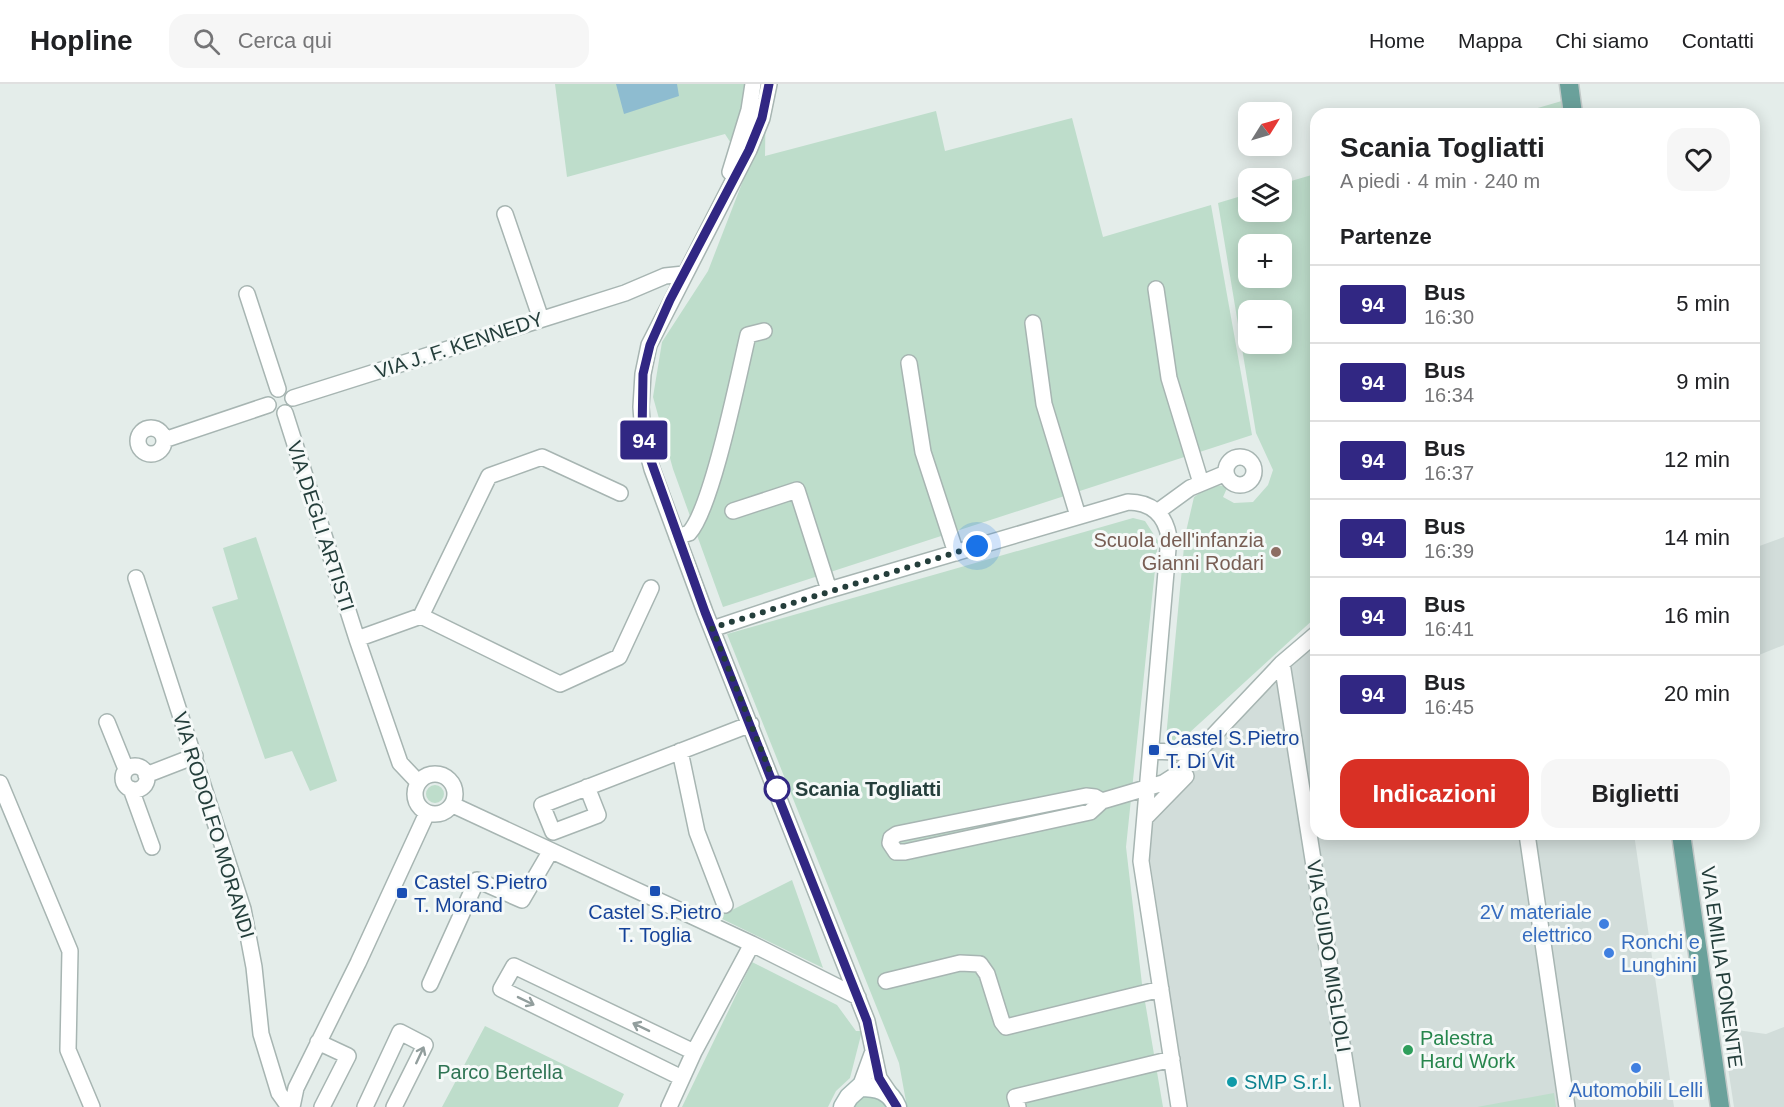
<!DOCTYPE html>
<html lang="it">
<meta charset="utf-8">
<style>
:root{--surface:#fff;--page:#f6f6f6;--text:#202124;--muted:#757577;--line:#e0e0e0;--accent:#d93025}
body{margin:0;font-family:Helvetica,sans-serif;background:var(--page);color:var(--text);height:100vh;display:flex;flex-direction:column;font-size:22px;white-space:nowrap}
*{box-sizing:border-box;margin:0}
p{font-size:20px;color:var(--muted)}
.icon{flex:none;width:33px;height:33px;fill:none;stroke:currentColor;stroke-width:2;stroke-linecap:round;stroke-linejoin:round}
.map{position:relative;flex:1;overflow:hidden}
.sheet{position:absolute;left:1310px;top:24px;width:450px;height:732px;display:flex;flex-direction:column;background:var(--surface);border-radius:18px;box-shadow:0 3px 15px #0003}
.sheet>*{flex:none}
.badge{padding:0 12px;border-radius:4px;font-size:21px;line-height:39px}
.needle{width:39px;rotate:53deg}
.tools{position:absolute;left:1238px;top:18px;display:grid;gap:12px}
.tools a{display:grid;place-items:center;width:54px;height:54px;border-radius:12px;background:var(--surface);box-shadow:0 3px 15px #0003;font-size:30px}
.you{position:absolute;width:30px;height:30px;margin:-15px;border:4px solid #fff;border-radius:50%;background:#1a73e8;box-shadow:0 0 0 9px #1a73e833}
.map>.badge{position:absolute;translate:-50% -50%;box-shadow:0 0 0 3px #fff}
h2{padding:0 30px;font-size:22px;line-height:54px}
.round{display:grid;place-items:center;flex:none;width:63px;height:63px;border-radius:18px;background:var(--page)}
.summary{display:flex;align-items:center;justify-content:space-between;height:102px;padding:0 30px}
h1{font-size:28px;font-weight:800;line-height:45px}
.button{display:flex;gap:12px;margin-top:auto;padding:12px 30px}
.button a{flex:1;height:69px;border-radius:18px;background:var(--accent);color:#fff;font-size:24px;font-weight:800;line-height:69px;text-align:center}
.button a+a{background:var(--page);color:var(--text)}
ul{padding:0;list-style:none}
li{display:flex;align-items:center;gap:18px;height:78px;padding:0 30px;border-top:2px solid var(--line)}
li div{flex:1}
li b{display:block;font-size:22px}
li em{font-style:normal}
li .badge{min-width:66px;font-weight:700;text-align:center}
header{display:flex;align-items:center;gap:36px;box-sizing:border-box;height:84px;padding:0 30px;background:var(--surface);border-bottom:2px solid var(--line)}
header strong{font-size:28px}
nav{display:flex;gap:33px;margin-inline-start:auto;font-size:21px}
.search{width:420px;height:54px;background:var(--page);display:flex;align-items:center;gap:15px;box-sizing:border-box;padding:0 21px;border-radius:18px;color:var(--muted);font-size:22px}
.map>svg:first-child{display:block}
.built{fill:#d2ddda}
.green{fill:#beddcb;fill-rule:evenodd}
.water{fill:#8ebcd0}
.lines{fill:none;stroke-linecap:round;stroke-linejoin:round}
.street-casing{stroke:#a7b5b2;stroke-width:18}
.secondary-casing{stroke:#a3b8b4;stroke-width:21}
.primary-casing{stroke:#c2c9c8;stroke-width:21}
.street{stroke:#fff;stroke-width:15}
.secondary{stroke:#fff;stroke-width:18}
.primary{stroke:#6aa19b;stroke-width:18}
.oneway{stroke:#929e9d}
.line-casing{stroke:#fff;stroke-width:14}
.line{stroke:#312783;stroke-width:9}
.walk{stroke:#243e3b;stroke-width:6;stroke-dasharray:0 10.8}
.education-dot{fill:#8d6e63;stroke:#f5f9f8;stroke-width:2}
.transit-dot{fill:#1a4fb4;stroke:#f5f9f8;stroke-width:2}
.stop-dot{fill:#fff;stroke:#312783;stroke-width:3}
.shop-dot{fill:#3f7fe0;stroke:#f5f9f8;stroke-width:2}
.leisure-dot{fill:#2e9e5b;stroke:#f5f9f8;stroke-width:2}
.culture-dot{fill:#0f9aa8;stroke:#f5f9f8;stroke-width:2}
.labels{text-anchor:middle;dominant-baseline:central;stroke-width:6;stroke-linejoin:round;paint-order:stroke}
.street-label{font-size:20px;fill:#243e3b;stroke:#f5f9f8}
.education-label{font-size:20px;fill:#785e54;stroke:#f5f9f8;text-anchor:end}
.transit-label{font-size:20px;fill:#164399;stroke:#f5f9f8;text-anchor:start}
.stop-label{font-size:20px;font-weight:bold;fill:#243e3b;stroke:#f5f9f8;text-anchor:start}
.shop-label{font-size:20px;fill:#366cbe;stroke:#f5f9f8;text-anchor:end}
.leisure-label{font-size:20px;fill:#27864d;stroke:#f5f9f8;text-anchor:start}
.park-label{font-size:20px;fill:#2f7454;stroke:#f5f9f8}
.culture-label{font-size:20px;fill:#0d838f;stroke:#f5f9f8;text-anchor:start}
</style>
<header>
<strong>Hopline</strong>
<div class="search"><svg class="icon" aria-label="search" viewBox="0 0 24 24"><circle cx="10" cy="10" r="6"/><path d="M15 15l6 6"/></svg>Cerca qui</div>
<nav><a>Home</a><a>Mappa</a><a>Chi siamo</a><a>Contatti</a></nav>
</header>
<div class="map">
<svg width="1784" height="1023" viewBox="0 0 1784 1023">
<rect width="100%" height="100%" fill="#e4edea"/>
<!-- built -->
<path class="built" d="M1784,453V561L1754,573V464Z
M1315,553L1316,750H1634L1674,1023H1186L1145,741L1200,673Z
M1784,943V1023H1734L1722,944L1766,950Z"/>
<!-- green -->
<path class="green" d="M555,0H766L765,72L936,27L945,67L1072,34L1103,153L1211,121L1252,351L723,523L673,385L653,313L662,258L708,187L751,76L743,78L725,50L567,93Z
M1572,14L1574,30H1517Z
M1315,90V534L1177,660L1166,654L1185,452L1194,413L1212,401L1228,402L1223,413L1234,419L1253,418L1268,401L1273,386L1256,349L1218,119L1248,110V128H1281V100ZM1248,160H1281V194H1248ZM1248,226H1281V260H1248Z
M1133,434L1145,437L1158,457L1126,763L1142,900L1163,1023H907L899,979L727,550Z
M256,453L337,697L310,707L292,667L265,675L212,523L238,515L223,464Z
M426 710a9 9 0 1 1 18 0a9 9 0 1 1-18 0Z
M792,796L823,884L718,833Z
M752,878L837,921L856,947H862L850,994L836,1007L828,1023H682Z
M485,942L624,1010L618,1023H442Z
M876,1009L890,1023H849L855,1014Z
M1554,1009L1556,1023H1477Z"/>
<!-- water -->
<path class="water" d="M616,0H677L679,12L624,30Z"/>
<g class="lines">
<!-- street casing -->
<g class="street-casing">
<path id="street" d="M769,0L762,34L749,66L649,261L643,290L641,323L643,352L652,385L705,528L867,937L879,994L892,1013
M730,88L749,26L753,0
M505,130L541,235
M1156,205L1169,294L1201,399
M247,210L278,305
M1033,239L1044,320L1078,432
M909,279L923,368L956,469
M293,314L625,209L665,192L684,190
M285,329L357,555
M138 357a13 13 0 1 1 26 0a13 13 0 1 1-26 0Z
M164,356L268,321
M1226 387a14 14 0 1 1 28 0a14 14 0 1 1-28 0Z
M733,427L797,406L829,506
M1157,428L1190,404L1226,389
M677,453L689,449C712,425 739,289 748,251L764,247
M136,494L243,825L254,883L261,950L279,1009L289,1023
M421,532L489,392L542,373L620,409
M712,545L829,506L1128,418C1151,418 1165,430 1169,453L1141,777L1179,1023
M1282,579L1352,1023
M107,638L126,685
M680,667L697,748L725,821
M1151,667L1198,669
M123 694a12 12 0 1 1 24 0a12 12 0 1 1-24 0Z
M415 710a20 20 0 1 1 40 0a20 20 0 1 1-40 0Z
M146,691L195,672
M418,698L400,679L357,555L421,532L560,600L619,573L651,504
M0,699L70,867L68,966L92,1023
M587,703L598,731L553,748L542,721L751,640
M131,705L152,763
M1102,717L1095,713L1086,712L897,750L891,754L890,759L896,768H905L1090,728L1102,717L1163,699L1177,690L1282,579L1316,550
M453,721L752,860L858,913
M1145,734L1186,692
M1527,750L1567,1023
M886,897L960,879L980,880L987,890L1002,938L1006,943L1161,905
M430,900L477,796L522,816L550,768
M318,958L348,972L322,1023
M682,994L501,905L514,882L694,968
M860,1003L872,970
M292,1023L296,1004L358,879L427,729
M365,1023L400,948L425,961L394,1023
M669,1023L694,968L752,860
M1018,1023L1015,1013L1172,975"/>
</g>
<!-- secondary casing -->
<g class="secondary-casing">
<path id="secondary" d="M843,1023L849,1013L860,1003C877,1003 890,1006 897,1023"/>
</g>
<!-- primary casing -->
<g class="primary-casing">
<path id="primary" d="M1569,0L1573,30
M1681,750L1720,1023"/>
</g>
<!-- street -->
<use href="#street" class="street"/>
<!-- secondary -->
<use href="#secondary" class="secondary"/>
<!-- primary -->
<use href="#primary" class="primary"/>
</g>
<!-- one-way arrows -->
<defs><path id="oneway-shaft" d="M-6 0H5M1.5-3L5.5 0L1.5 3" fill="none" stroke-width="1.6" stroke-linecap="round" stroke-linejoin="round" transform="scale(1.5)"/></defs>
<g class="oneway">
<use href="#oneway-shaft" transform="translate(526 917) rotate(26)"/>
<use href="#oneway-shaft" transform="translate(641 943) rotate(-154)"/>
<use href="#oneway-shaft" transform="translate(420 971) rotate(-65)"/>
</g>
<g class="lines">
<!-- line casing -->
<g class="line-casing">
<path id="line" d="M769,0L762,34L749,66L670,216L650,261L643,290L642,352L705,528L867,937L879,994L897,1023"/>
</g>
<!-- line -->
<use href="#line" class="line"/>
<!-- walk -->
<path class="walk" d="M777,705L712,544L977,462"/>
</g>
<!-- markers -->
<circle class="education-dot" cx="1276" cy="468" r="6"/>
<g class="transit-dot">
<rect x="1148" y="660" width="12" height="12" rx="3"/>
<rect x="649" y="801" width="12" height="12" rx="3"/>
<rect x="396" y="803" width="12" height="12" rx="3"/>
</g>
<circle class="stop-dot" cx="777" cy="705" r="12"/>
<g class="shop-dot">
<circle cx="1604" cy="840" r="6"/>
<circle cx="1609" cy="869" r="6"/>
<circle cx="1636" cy="984" r="6"/>
</g>
<circle class="leisure-dot" cx="1408" cy="966" r="6"/>
<circle class="culture-dot" cx="1232" cy="998" r="6"/>
<g class="labels">
<!-- street labels -->
<g class="street-label">
<text transform="translate(459 261) rotate(-18)">VIA J. F. KENNEDY</text>
<text transform="translate(321 442) rotate(72)">VIA DEGLI ARTISTI</text>
<text transform="translate(214 741) rotate(73)">VIA RODOLFO MORANDI</text>
<text transform="translate(1329 872) rotate(81)">VIA GUIDO MIGLIOLI</text>
<text transform="translate(1722 883) rotate(82)">VIA EMILIA PONENTE</text>
</g>
<!-- education labels -->
<g class="education-label">
<text x="1264" y="456">Scuola dell'infanzia<tspan x="1264" dy="23">Gianni Rodari</tspan></text>
</g>
<!-- transit labels -->
<g class="transit-label">
<text x="1166" y="654">Castel S.Pietro<tspan x="1166" dy="23">T. Di Vit</tspan></text>
<text x="414" y="798">Castel S.Pietro<tspan x="414" dy="23">T. Morand</tspan></text>
<text x="655" y="828" text-anchor="middle">Castel S.Pietro<tspan x="655" dy="23">T. Toglia</tspan></text>
</g>
<!-- stop labels -->
<g class="stop-label">
<text x="795" y="705">Scania Togliatti</text>
</g>
<!-- shop labels -->
<g class="shop-label">
<text x="1592" y="828">2V materiale<tspan x="1592" dy="23">elettrico</tspan></text>
<text x="1621" y="858" text-anchor="start">Ronchi e<tspan x="1621" dy="23">Lunghini</tspan></text>
<text x="1636" y="1006" text-anchor="middle">Automobili Lelli</text>
</g>
<!-- leisure labels -->
<g class="leisure-label">
<text x="1420" y="954">Palestra<tspan x="1420" dy="23">Hard Work</tspan></text>
</g>
<!-- park labels -->
<g class="park-label">
<text x="500" y="988">Parco Bertella</text>
</g>
<!-- culture labels -->
<g class="culture-label">
<text x="1244" y="998">SMP S.r.l.</text>
</g>
</g>
</svg>
<div class="tools">
<a><svg class="needle" viewBox="-14 -14 28 28"><path d="M0-13l5 13h-10z" fill="#e53935"/><path d="M0 13l5-13h-10z" fill="#757577"/></svg></a>
<a><svg class="icon" aria-label="layers" viewBox="0 0 24 24"><path d="M12 4l9 5-9 5-9-5zM3 14l9 5 9-5"/></svg></a>
<a>+</a>
<a>−</a>
</div>
<div class="you" style="left:977px;top:462px"></div>
<b class="badge" style="left:644px;top:356px;background:#312783;color:#fff">94</b>
<section class="sheet">
<div class="summary"><div><h1>Scania Togliatti</h1><p>A piedi · 4 min · 240 m</p></div><a class="round"><svg class="icon" aria-label="heart" viewBox="0 0 24 24"><path d="M12 20l-8-8c-3-5 5-10 8-4 3-6 11-1 8 4z"/></svg></a></div>
<h2>Partenze</h2>
<ul>
<li><span class="badge" style="background:#312783;color:#fff">94</span><div><b>Bus</b><p>16:30</p></div><em>5 min</em></li>
<li><span class="badge" style="background:#312783;color:#fff">94</span><div><b>Bus</b><p>16:34</p></div><em>9 min</em></li>
<li><span class="badge" style="background:#312783;color:#fff">94</span><div><b>Bus</b><p>16:37</p></div><em>12 min</em></li>
<li><span class="badge" style="background:#312783;color:#fff">94</span><div><b>Bus</b><p>16:39</p></div><em>14 min</em></li>
<li><span class="badge" style="background:#312783;color:#fff">94</span><div><b>Bus</b><p>16:41</p></div><em>16 min</em></li>
<li><span class="badge" style="background:#312783;color:#fff">94</span><div><b>Bus</b><p>16:45</p></div><em>20 min</em></li>
</ul>
<div class="button"><a>Indicazioni</a><a>Biglietti</a></div>
</section>
</div>
